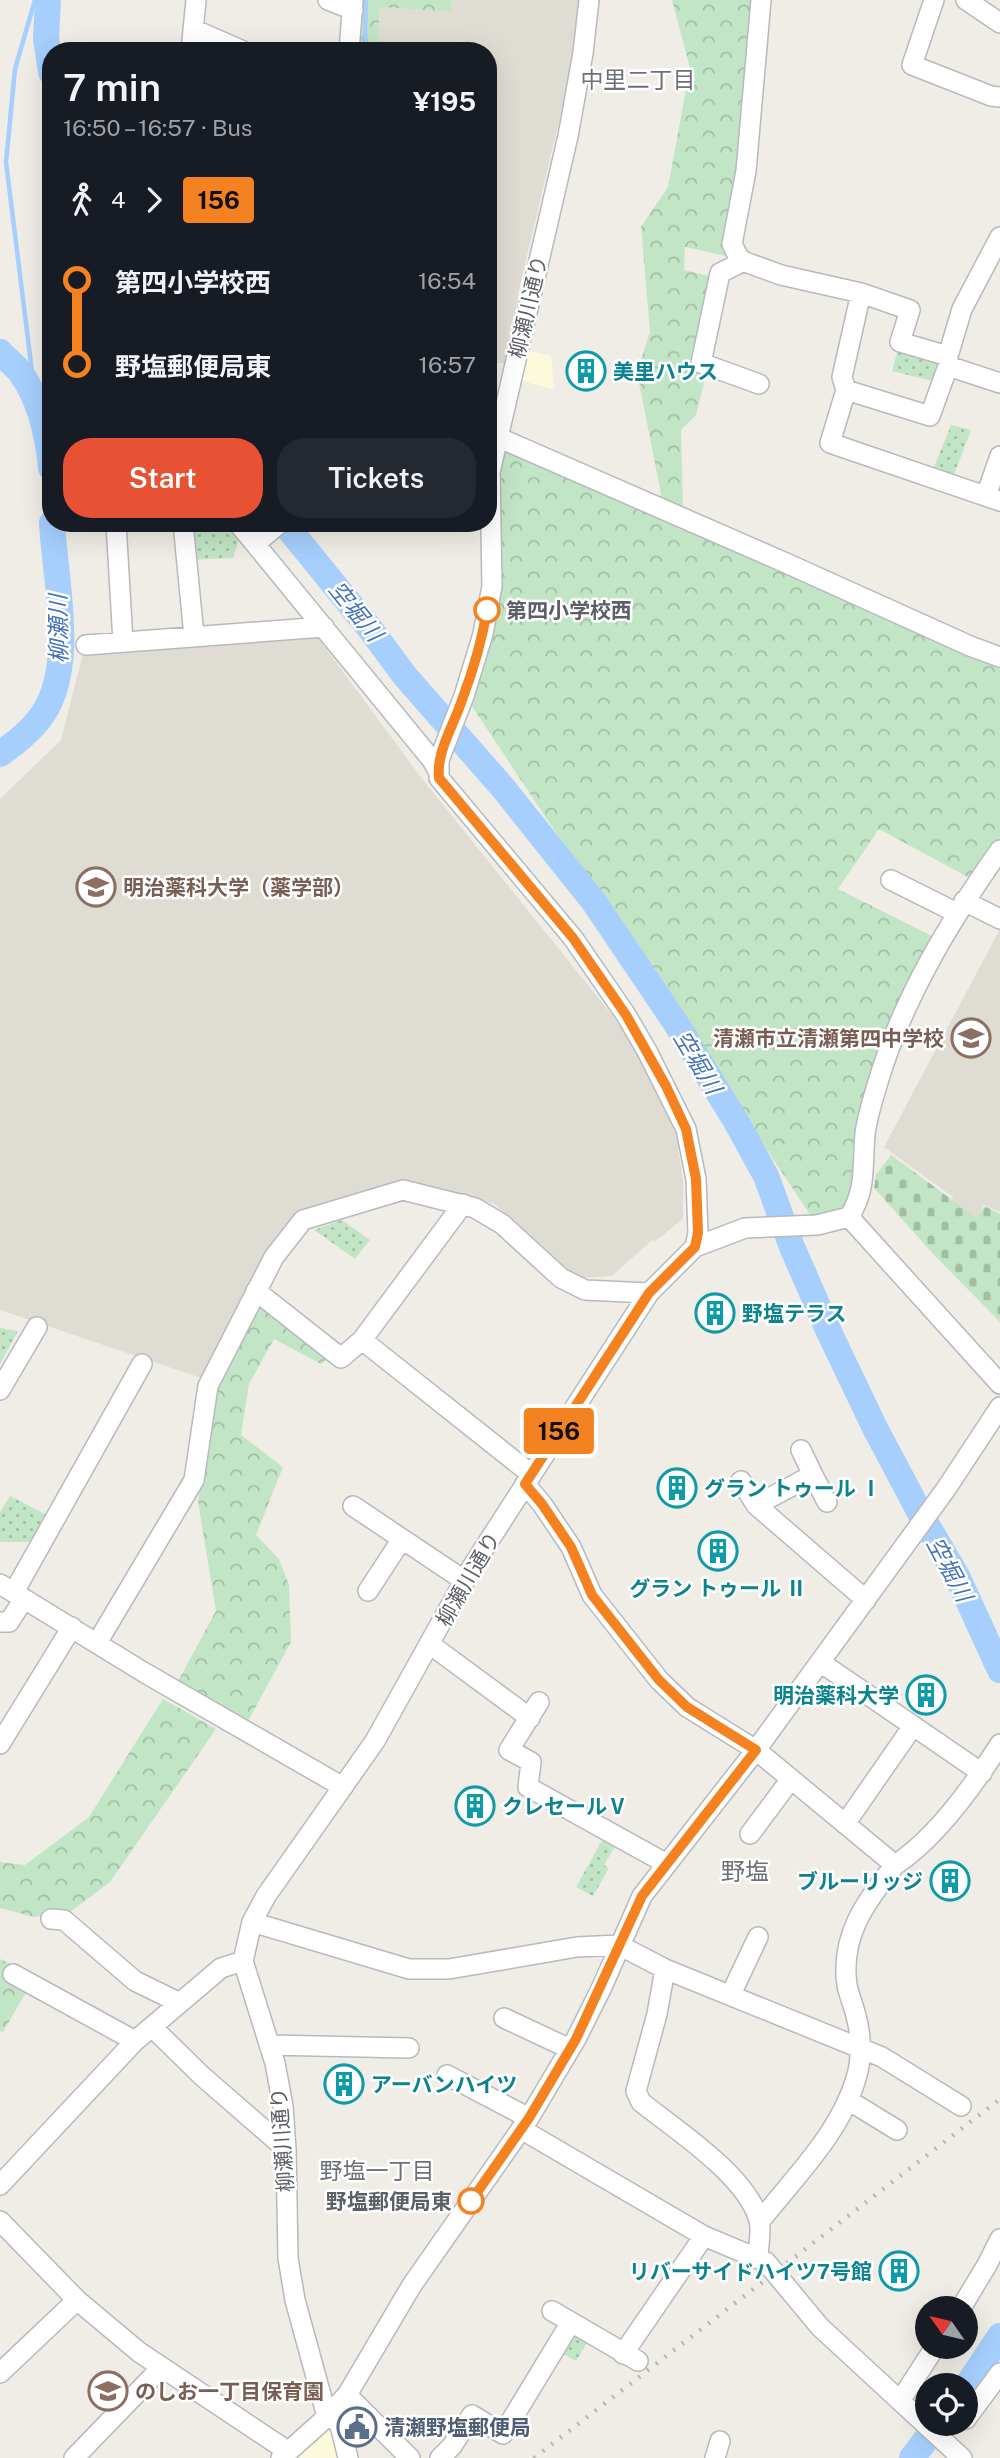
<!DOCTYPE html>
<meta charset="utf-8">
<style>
:root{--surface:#171b24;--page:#242831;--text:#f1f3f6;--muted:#9ea1a6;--accent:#e65233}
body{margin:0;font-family:"Public Sans","Noto Sans JP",sans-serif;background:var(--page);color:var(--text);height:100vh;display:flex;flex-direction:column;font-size:26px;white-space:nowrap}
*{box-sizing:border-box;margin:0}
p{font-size:23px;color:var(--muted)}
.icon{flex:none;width:38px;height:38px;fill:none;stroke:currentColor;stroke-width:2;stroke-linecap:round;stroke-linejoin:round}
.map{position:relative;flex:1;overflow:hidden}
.side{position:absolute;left:42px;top:42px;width:455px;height:490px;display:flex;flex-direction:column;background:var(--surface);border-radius:28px;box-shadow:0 7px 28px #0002}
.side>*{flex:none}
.badge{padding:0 14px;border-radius:5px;font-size:24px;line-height:46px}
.needle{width:46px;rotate:304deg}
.tools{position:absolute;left:915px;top:2296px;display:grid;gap:14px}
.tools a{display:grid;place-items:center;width:63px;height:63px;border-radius:50%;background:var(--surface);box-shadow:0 7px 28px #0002;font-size:35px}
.map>.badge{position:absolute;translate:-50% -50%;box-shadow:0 0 0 4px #fff}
.legs{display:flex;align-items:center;gap:10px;height:77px;padding:0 21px;font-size:23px}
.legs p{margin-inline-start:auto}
.headline{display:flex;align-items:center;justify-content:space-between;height:119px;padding:0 21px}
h1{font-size:38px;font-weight:600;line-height:52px}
.cta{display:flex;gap:14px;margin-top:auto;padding:14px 21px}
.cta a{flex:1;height:80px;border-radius:28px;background:var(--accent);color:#fff;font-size:28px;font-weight:600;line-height:80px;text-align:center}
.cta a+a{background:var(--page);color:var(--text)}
ul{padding:0 21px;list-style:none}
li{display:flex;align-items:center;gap:24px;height:84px;font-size:26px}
li i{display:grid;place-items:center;width:10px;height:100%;margin:0 9px;background:currentColor}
li i::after{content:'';width:18px;height:18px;margin:-9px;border:5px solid;border-radius:50%;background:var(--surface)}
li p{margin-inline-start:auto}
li:first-child i{background:linear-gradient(#0000 50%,currentColor 0)}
li:last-child i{background:linear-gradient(currentColor 50%,#0000 0)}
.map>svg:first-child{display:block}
.commercial{fill:#fdf9db}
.education{fill:#dfddd3}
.green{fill:url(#green-dots)}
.forest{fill:url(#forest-crowns)}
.cemetery{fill:url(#cemetery-stones)}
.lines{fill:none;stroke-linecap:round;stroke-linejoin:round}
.stream{stroke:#a6cffd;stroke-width:4.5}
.river{stroke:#a6cffd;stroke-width:26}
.minor-casing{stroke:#b7b9be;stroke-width:22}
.minor{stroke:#fff;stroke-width:19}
.rail{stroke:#b5b6b6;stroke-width:4.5;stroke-dasharray:2 9;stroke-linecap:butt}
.line-1-casing{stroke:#fff;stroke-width:16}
.line-1{stroke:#f58220;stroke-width:10}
.stop-1-dot{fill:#fff;stroke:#f58220;stroke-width:3.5}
.labels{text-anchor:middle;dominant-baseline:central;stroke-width:5;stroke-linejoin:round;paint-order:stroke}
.street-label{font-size:21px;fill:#5c5f65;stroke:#fff}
.culture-label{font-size:21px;font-weight:bold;fill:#0d838f;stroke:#fff;text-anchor:start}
.stop-label{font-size:21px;font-weight:bold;fill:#5c5f65;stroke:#fff;text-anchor:start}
.education-label{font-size:21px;font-weight:bold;fill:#785e54;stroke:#fff;text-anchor:start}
.service-label{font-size:21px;font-weight:bold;fill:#4e5e75;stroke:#fff;text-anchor:start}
.neighbourhood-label{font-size:23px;fill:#6d7177;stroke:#fff}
.water-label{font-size:23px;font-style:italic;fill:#4573b8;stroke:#fff}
.quarter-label{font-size:24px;fill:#6d7177;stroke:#fff}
</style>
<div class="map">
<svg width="1000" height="2458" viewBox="0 0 1000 2458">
<defs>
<pattern id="green-dots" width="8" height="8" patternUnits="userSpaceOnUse" patternTransform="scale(1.75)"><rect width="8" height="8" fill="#c2e6c5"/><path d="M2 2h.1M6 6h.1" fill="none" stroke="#a1bea4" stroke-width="1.8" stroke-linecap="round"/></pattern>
<pattern id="forest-crowns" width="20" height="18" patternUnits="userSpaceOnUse" patternTransform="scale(1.75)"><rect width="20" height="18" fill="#c2e6c5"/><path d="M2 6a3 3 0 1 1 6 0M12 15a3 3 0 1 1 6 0" fill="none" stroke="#a1bea4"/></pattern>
<pattern id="cemetery-stones" width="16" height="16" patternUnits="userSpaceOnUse" patternTransform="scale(1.75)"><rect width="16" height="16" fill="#c2e6c5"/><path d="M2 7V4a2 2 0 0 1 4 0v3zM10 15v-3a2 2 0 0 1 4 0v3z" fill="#a1bea4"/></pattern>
</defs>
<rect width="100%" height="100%" fill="#efede5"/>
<!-- commercial -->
<path class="commercial" d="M526,350L551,356L554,390L519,380Z
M328,2425L341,2429L348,2458H292Z"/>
<!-- education -->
<path class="education" d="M452,0H580L573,62L521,281L506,364L488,361V51H380L378,33L380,7L451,12Z
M315,634L423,780L612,1015L638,1053L675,1127L683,1182V1219L654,1242L652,1240L612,1276L581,1278L564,1270L495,1204L452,1191L428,1185L400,1181L322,1204L302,1212L204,1379L0,1310V799L61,740L84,650Z
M1000,929V1212L984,1205L978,1219L952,1200L953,1197L884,1147Z"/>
<!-- green -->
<path class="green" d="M900,342L948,356L941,383L892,371Z
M951,425L971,430L950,485L930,477Z
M183,523H234L241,533L233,558L187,560Z
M342,1220L370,1240L355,1259L314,1230Z
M0,1328L18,1331L0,1364Z
M10,1496L51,1517L34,1542H0V1512Z
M604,1837L617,1843L604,1865L609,1868L593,1896L576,1887Z
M571,2322L592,2334L576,2361L554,2349Z"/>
<!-- forest -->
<path class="forest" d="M353,0H452L451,12L380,7L378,33L380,51H349Z
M672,0H756L731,257L685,247L684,270L712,277L695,354L704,382L696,415L681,430L683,509L662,499L637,372L650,332L641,227L668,187L690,68Z
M498,437L1000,657V850L977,882L879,829L838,889L942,941L878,1081L858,1203L817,1225L469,702L483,634Z
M257,1304L328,1358L321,1364L274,1339L249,1384L241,1435L283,1467L256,1535L279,1559L289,1585L291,1642L247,1723L176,1685L216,1611L198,1502L216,1390Z
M163,1699L216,1729L110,1882L70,1912L34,1917L0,1908V1862L25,1865L89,1817Z
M0,1959L13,1965L28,1989L3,2032L0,2031Z"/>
<!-- cemetery -->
<path class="cemetery" d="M891,1155L977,1218L985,1206L1000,1214V1322L935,1256L874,1188L876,1175Z"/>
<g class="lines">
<!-- stream -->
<path class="stream" d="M35,0L15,69L6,162L36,404
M366,0L365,33L367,51"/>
<!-- river -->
<path class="river" d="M48,0L46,38L51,72
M0,352C6,359 15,365 20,372C40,399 48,436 51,468
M284,523L371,630L405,676L504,789L594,902L675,1022L737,1123L766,1176L792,1247L830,1334L875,1428L920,1513L957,1576L1000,1670
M0,754C16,743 32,730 43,714C76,664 55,581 52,523
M966,2387L1000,2336
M912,2458L938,2424"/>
<!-- minor casing -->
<g class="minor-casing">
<path id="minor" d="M328,0L353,10
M761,0L746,171L732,244L740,260L781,275L861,293L910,310L900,342L948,356
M934,0L912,65L991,96L1000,97
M966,0L1000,23
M193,29L243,51
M191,51L196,0
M349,51L353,0
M744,261L720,273L701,363L759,384
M861,293L842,377L846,390L830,443L1000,501
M948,366L1000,383
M846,390L930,416L948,366V356L962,309L1000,237
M488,433L786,563L970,646L1000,657
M986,496L1000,456
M116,523L123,642
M183,523L194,636
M238,523L432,760L438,771
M255,544L280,523
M86,645L324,627
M891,880L957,913
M964,901L1000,919
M849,1217L1000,1384
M695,1247L745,1228L817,1225L849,1217C867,1189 862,1166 865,1134C867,1117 873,1099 878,1082C903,998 950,921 1000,850
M256,1291L341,1358L362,1340L531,1474
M362,1340L463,1204
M0,1390L37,1327
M813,1475L827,1502
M741,1481L756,1505L866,1600
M525,1484L542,1504L571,1547L592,1595L659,1680L687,1707L756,1750L946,1489L1000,1407
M756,1505L813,1475L801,1450
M353,1506L465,1581
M0,1584L145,1673L343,1787
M368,1591L402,1539
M14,1592L142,1364
M0,1622H9L24,1599
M97,1643L194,1480L208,1386L274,1257L303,1220L403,1190L475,1208L502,1224L561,1278L585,1290L649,1293
M431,1645L530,1718
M820,1662L982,1773
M539,1702L509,1750L531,1762L528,1787L667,1864
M0,1744L72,1627
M845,1824L913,1726
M750,1834L791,1779
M51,1919L64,1920L135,1981L180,2003
M252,1922L409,1969H449L577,1947L619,1945L665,1969L882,2057L961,2106
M665,1969L657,2014L636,2091L641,2102C676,2130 746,2175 759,2220C762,2230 758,2247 758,2258
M13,1974L135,2041
M731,1994L758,1937
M504,2018L570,2049
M152,2027L202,2076L286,2149
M269,2045L409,2048
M447,2075L529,2118
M848,2100L897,2130
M521,2129L704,2236L766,2262L820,2327L962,2458
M0,2185L135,2041L221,1968L243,1961
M0,2221L77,2300L139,2352L280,2446L286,2453
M760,2221C795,2177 842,2131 857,2075C862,2057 861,2034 856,2016C854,2006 849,1996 847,1985C840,1936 866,1901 895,1865
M961,2308L987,2265L1000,2239
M552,2311L638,2361
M623,2354L704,2236
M0,2373L77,2300
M347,2395L410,2458
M900,2401L935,2347
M333,2411L341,2429L348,2458
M327,2417L347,2395L412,2285L529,2118L576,2039L602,1987L642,1896L756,1750L895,1865C935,1839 974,1785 1000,1744
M966,2419L1000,2373
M74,2458L161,2368
M281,2458L327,2417L295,2300L288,2258L286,2149L283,2106L275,2063L243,1961L252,1922L266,1896L375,1741L472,1567L603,1364L649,1293L695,1247L698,1233L696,1179L686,1129L647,1051L626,1015L573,938L439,778V760L464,696L483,634L492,586L490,472L568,136L583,53L589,0
M440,2458L452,2446L472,2415L503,2434L571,2322
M715,2458L720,2441"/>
</g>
<!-- minor -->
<use href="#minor" class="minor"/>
<!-- rail -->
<path class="rail" d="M534,2458L1000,2099"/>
</g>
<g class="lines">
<!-- line-1 casing -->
<g class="line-1-casing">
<path id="line-1" d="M471,2201L529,2118L576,2039L642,1896L756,1750L687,1707L659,1680L592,1595L571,1547L542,1504L525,1484L649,1293L695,1247L698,1233L696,1179L686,1129L666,1086L626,1015L573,938L439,778C436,752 454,725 462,700C473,671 482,640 487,610"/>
</g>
<!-- line-1 -->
<use href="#line-1" class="line-1"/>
</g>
<!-- icons -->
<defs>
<g id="building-ring" transform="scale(2.0125)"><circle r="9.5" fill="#fff" stroke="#0f9aa8" stroke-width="1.5"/><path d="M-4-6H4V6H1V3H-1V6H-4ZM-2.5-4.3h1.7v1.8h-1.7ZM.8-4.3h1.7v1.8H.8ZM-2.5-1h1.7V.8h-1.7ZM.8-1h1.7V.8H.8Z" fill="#0f9aa8"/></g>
<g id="university-ring" transform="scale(2.0125)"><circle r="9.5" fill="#fff" stroke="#8d6e63" stroke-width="1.5"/><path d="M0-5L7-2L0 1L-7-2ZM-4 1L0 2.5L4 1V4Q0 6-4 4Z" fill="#8d6e63"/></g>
<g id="school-ring" transform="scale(2.0125)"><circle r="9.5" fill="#fff" stroke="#8d6e63" stroke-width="1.5"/><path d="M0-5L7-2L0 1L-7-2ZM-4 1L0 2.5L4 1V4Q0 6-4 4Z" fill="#8d6e63"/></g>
<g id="civic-ring" transform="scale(2.0125)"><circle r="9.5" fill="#fff" stroke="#5c6f8a" stroke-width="1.5"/><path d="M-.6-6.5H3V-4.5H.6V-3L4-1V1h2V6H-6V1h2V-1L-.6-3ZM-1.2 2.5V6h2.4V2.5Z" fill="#5c6f8a"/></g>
</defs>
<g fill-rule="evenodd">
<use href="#building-ring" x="586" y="371"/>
<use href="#university-ring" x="96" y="887"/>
<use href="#school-ring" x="971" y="1038"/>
<use href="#building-ring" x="715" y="1313"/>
<use href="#building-ring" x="677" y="1488"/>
<use href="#building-ring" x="718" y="1551"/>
<use href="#building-ring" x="926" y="1695"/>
<use href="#building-ring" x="475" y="1806"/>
<use href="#building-ring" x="950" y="1881"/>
<use href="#building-ring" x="344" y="2084"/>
<use href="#building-ring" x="899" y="2271"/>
<use href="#school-ring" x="108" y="2391"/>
<use href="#civic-ring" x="357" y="2427"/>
</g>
<!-- markers -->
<g class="stop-1-dot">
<circle cx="487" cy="610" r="12"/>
<circle cx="471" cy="2201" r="12"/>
</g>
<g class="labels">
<!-- street labels -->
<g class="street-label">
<text transform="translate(528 307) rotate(-77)">柳瀬川通り</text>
<text transform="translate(468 1579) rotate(-60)">柳瀬川通り</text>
<text transform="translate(282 2140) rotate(-94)">柳瀬川通り</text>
</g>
<!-- culture labels -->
<g class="culture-label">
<text x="613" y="371">美里ハウス</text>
<text x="742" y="1313">野塩テラス</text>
<text x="704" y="1488">グラン トゥール Ⅰ</text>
<text x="718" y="1588" text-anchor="middle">グラン トゥール Ⅱ</text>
<text x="899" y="1695" text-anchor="end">明治薬科大学</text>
<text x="502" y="1806">クレセールⅤ</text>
<text x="923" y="1881" text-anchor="end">ブルーリッジ</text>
<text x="371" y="2084">アーバンハイツ</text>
<text x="872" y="2271" text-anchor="end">リバーサイドハイツ7号館</text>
</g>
<!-- stop labels -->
<g class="stop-label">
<text x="506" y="610">第四小学校西</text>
<text x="452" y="2201" text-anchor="end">野塩郵便局東</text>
</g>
<!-- education labels -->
<g class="education-label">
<text x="123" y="887">明治薬科大学（薬学部）</text>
<text x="944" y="1038" text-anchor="end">清瀬市立清瀬第四中学校</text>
<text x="135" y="2391">のしお一丁目保育園</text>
</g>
<!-- service labels -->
<g class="service-label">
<text x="384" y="2427">清瀬野塩郵便局</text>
</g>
<!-- neighbourhood labels -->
<g class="neighbourhood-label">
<text x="638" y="79">中里二丁目</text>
<text x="377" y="2170">野塩一丁目</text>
</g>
<!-- water labels -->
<g class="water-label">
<text transform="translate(356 611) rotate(51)">空堀川</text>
<text transform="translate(58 629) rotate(-91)">柳瀬川</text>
<text transform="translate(698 1062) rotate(59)">空堀川</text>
<text transform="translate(950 1569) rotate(62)">空堀川</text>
</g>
<!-- quarter labels -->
<g class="quarter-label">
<text x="745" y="1871">野塩</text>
</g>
</g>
</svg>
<div class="tools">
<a><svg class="needle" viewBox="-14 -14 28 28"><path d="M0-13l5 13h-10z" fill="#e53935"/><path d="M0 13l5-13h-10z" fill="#9ea1a6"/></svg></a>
<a><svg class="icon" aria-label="locate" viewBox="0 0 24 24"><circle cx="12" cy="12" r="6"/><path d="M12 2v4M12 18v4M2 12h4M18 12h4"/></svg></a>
</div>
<b class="badge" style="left:559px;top:1431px;background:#f58220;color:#111">156</b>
<section class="side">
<div class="headline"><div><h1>7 min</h1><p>16:50 – 16:57 · Bus</p></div><b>¥195</b></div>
<div class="legs"><svg class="icon" aria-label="walk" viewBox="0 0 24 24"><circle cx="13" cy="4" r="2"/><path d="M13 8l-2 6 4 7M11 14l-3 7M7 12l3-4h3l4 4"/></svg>4<svg class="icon" aria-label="forward" viewBox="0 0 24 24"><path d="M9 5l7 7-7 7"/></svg><b class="badge" style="background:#f58220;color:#111">156</b></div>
<ul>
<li><i style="color:#f58220"></i><b>第四小学校西</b><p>16:54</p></li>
<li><i style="color:#f58220"></i><b>野塩郵便局東</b><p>16:57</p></li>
</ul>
<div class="cta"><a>Start</a><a>Tickets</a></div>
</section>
</div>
